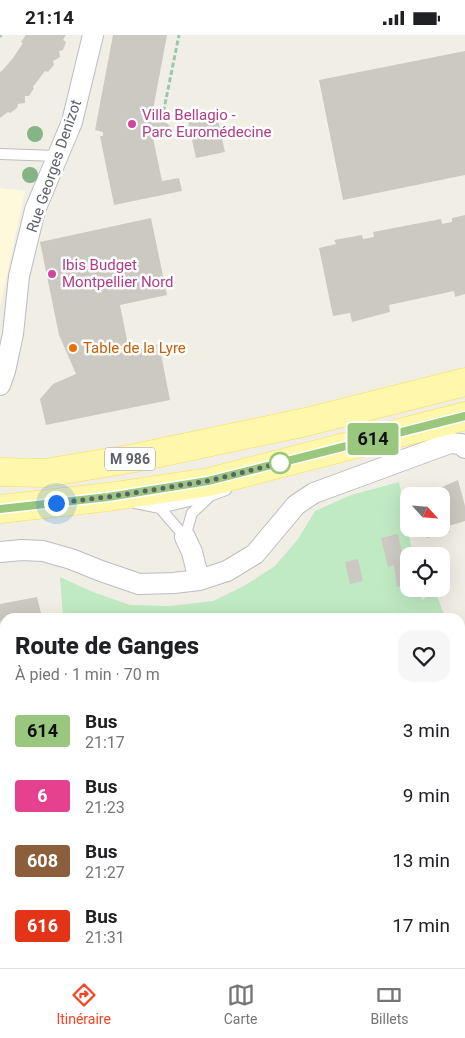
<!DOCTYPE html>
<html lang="fr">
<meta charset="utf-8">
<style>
:root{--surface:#fff;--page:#f6f6f6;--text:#202124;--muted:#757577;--line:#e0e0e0;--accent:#f94323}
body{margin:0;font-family:Roboto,sans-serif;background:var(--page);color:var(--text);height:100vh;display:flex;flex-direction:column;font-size:19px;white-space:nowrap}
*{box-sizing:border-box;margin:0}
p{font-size:16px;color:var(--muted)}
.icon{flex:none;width:28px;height:28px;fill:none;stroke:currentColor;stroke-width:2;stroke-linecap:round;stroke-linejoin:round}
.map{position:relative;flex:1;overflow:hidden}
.panel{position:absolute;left:0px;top:578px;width:465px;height:356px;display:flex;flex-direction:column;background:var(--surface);border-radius:15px 15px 0 0;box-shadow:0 5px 20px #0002}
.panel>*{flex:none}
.badge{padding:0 10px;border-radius:4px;font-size:18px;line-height:32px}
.needle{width:32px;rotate:116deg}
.controls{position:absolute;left:400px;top:452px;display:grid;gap:10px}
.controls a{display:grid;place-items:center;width:50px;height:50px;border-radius:10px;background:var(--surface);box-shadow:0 5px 20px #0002;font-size:25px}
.you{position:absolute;width:25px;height:25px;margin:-12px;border:4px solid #fff;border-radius:50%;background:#1a73e8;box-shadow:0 0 0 8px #1a73e833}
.map>.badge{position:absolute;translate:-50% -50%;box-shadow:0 0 0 2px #fff}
.round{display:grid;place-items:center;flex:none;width:52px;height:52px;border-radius:15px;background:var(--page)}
.overview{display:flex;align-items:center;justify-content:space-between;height:85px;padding:0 15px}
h1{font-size:24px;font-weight:800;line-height:38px}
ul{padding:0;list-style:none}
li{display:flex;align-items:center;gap:15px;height:65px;padding:0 15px}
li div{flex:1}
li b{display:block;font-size:19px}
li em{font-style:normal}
li .badge{min-width:55px;font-weight:700;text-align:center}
.status{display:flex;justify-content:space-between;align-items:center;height:35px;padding:0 25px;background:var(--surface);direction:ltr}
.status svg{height:14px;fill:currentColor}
.dock{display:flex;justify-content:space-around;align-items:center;height:70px;border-top:1px solid var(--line);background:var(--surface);font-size:14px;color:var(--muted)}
.dock a{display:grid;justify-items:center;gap:2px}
.dock .on{color:var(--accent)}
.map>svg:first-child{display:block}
.commercial{fill:#fff9dc}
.green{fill:#c0eac3}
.building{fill:#ccc9c2}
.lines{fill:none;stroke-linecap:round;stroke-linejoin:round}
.service-casing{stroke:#babdc2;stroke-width:12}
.minor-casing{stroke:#babdc2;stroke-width:22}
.primary-casing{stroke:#feda51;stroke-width:29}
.path{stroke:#97caa9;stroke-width:3;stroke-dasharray:5 2.5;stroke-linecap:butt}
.service{stroke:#fff;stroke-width:10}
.minor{stroke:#fff;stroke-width:20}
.primary{stroke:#fff8ac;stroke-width:28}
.tree{fill:#85b586}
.line-casing{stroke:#fff;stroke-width:11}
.line{stroke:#98c77d;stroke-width:8}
.walk{stroke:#5d6167;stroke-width:5;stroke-dasharray:0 9}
.hotel-dot{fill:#d1479c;stroke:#fff;stroke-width:2}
.food-dot{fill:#e8710a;stroke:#fff;stroke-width:2}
.stop-dot{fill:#fff;stroke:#98c77d;stroke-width:2.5}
.labels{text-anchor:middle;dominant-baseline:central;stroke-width:5;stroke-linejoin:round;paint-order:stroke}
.shield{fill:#fff;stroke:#8e9095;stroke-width:1}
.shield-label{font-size:14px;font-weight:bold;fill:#5d6167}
.hotel-label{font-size:15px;fill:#b23c85;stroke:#fff;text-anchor:start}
.street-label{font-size:15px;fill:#5d6167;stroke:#fff}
.food-label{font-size:15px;fill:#c56008;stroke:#fff;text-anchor:start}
</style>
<div class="status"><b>21:14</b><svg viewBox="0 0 49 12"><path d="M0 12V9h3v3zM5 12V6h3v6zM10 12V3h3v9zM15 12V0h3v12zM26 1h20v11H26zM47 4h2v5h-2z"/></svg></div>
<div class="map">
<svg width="465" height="933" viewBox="0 0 465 933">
<rect width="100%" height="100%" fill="#f1efe5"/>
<!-- commercial -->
<path class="commercial" d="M0,153L25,156L0,271Z"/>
<!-- green -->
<path class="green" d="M399,447L413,521H409V554H420L422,565L435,556L445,582H63L60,542L93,557L130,570L170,571L213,566L244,551L275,531L298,504L315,476L351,460Z
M460,626L465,640V933H56L55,929H460Z"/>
<!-- building -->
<path class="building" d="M26,0H66L63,5L66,7L63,15L59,16L60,22L53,26L54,30L48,37L45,36L33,52L34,53L29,61H25V68L18,69L17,73L10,78L8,77L0,83V36L1,37L13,23L23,8L21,7Z
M113,0H167L153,75L173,94L152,98L162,146L179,143L182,156L114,170L100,101H103V97L95,95Z
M465,16V140L343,165L319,45Z
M217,80L225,117L196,123L188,86Z
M465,180V259L455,262L454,256L389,270L390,277L352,287L350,278L333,281L319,213L336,209L334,205L362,200L363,204L374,202L373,197L441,184L442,189L452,187V183Z
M151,183L167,260L120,270L129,315L159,309L170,365L46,390L40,364L53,349L76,339L59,300L40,207Z
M458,445L465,471V486L449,491L450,497L427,503L425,494H441L442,462L440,453Z
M398,499L404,528L407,550L397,552L394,530L388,532L381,503Z
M358,524L363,546L350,549L345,527Z
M37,562L42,582H5V595H2L0,584V569Z
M5,647V679L0,680V648Z
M5,789V829L0,830V790Z
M0,896H5V929H18V933H0Z"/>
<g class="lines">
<!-- service casing -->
<g class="service-casing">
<path id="service" d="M0,119L58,121
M135,468L160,473L185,502
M160,473L210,461L226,455
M185,502L192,478L208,463"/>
</g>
<!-- minor casing -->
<g class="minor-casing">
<path id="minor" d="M0,350L5,336L13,299L19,241L35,175L72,87L93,0
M185,502L192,517L199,545
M0,517L22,515L43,516L71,524L101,536L139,549L174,548L199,545L227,536L255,519L296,470L314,458L450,408L461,409L465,413"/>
</g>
<!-- primary casing -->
<g class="primary-casing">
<path id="primary" d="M0,437L45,438L135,423L306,387L465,347
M0,474L108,462L209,447L465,381"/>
</g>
<!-- path -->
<path class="path" d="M0,2L1,0
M162,84L179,0"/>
<!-- service -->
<use href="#service" class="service"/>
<!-- minor -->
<use href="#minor" class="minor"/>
<!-- primary -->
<use href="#primary" class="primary"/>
</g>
<!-- trees -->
<g class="tree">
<circle cx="35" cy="99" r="8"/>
<circle cx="30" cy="140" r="8"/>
</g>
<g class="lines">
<!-- line casing -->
<g class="line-casing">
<path id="line" d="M0,474L108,462L208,446L465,381"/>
</g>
<!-- line -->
<use href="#line" class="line"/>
<!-- walk -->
<path class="walk" d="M56,468L108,462L208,446L280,428"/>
</g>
<!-- markers -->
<g class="hotel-dot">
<circle cx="132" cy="89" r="5"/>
<circle cx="52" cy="239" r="5"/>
</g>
<circle class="food-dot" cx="73" cy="313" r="5"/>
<circle class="stop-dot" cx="280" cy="428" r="10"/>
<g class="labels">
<!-- shield labels -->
<rect class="shield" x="105" y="412.5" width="50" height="23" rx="4"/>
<g class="shield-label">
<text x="130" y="424">M 986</text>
</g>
<!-- hotel labels -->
<g class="hotel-label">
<text x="142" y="80">Villa Bellagio -<tspan x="142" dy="17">Parc Euromédecine</tspan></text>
<text x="62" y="230">Ibis Budget<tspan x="62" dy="17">Montpellier Nord</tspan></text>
</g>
<!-- street labels -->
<g class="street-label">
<text transform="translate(54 131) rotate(-71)">Rue Georges Denizot</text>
</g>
<!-- food labels -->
<g class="food-label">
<text x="83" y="313">Table de la Lyre</text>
</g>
</g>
</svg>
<div class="controls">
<a><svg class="needle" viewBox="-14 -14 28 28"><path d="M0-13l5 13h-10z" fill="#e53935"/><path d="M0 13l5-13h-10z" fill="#757577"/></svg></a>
<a><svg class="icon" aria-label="locate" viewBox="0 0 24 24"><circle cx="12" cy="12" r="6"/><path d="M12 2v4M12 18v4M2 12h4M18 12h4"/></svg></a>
</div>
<div class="you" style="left:56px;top:468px"></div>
<b class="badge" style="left:373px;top:404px;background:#98c77d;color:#111">614</b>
<section class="panel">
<div class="overview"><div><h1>Route de Ganges</h1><p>À pied · 1 min · 70 m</p></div><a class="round"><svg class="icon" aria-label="heart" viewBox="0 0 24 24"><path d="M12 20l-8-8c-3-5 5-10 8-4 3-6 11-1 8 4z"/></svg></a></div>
<ul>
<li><span class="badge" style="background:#98c77d;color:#111">614</span><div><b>Bus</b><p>21:17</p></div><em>3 min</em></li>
<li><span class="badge" style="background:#e6418e;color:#fff">6</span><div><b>Bus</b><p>21:23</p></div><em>9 min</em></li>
<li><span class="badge" style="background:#8b5e3c;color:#fff">608</span><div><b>Bus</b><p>21:27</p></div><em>13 min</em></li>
<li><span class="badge" style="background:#e43417;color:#fff">616</span><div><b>Bus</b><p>21:31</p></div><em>17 min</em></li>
</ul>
</section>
</div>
<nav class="dock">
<a class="on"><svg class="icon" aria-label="directions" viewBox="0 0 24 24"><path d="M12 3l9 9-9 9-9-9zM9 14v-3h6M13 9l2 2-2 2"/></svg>Itinéraire</a>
<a><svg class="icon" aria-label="map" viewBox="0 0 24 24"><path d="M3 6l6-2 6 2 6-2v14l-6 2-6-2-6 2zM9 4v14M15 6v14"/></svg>Carte</a>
<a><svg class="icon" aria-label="tickets" viewBox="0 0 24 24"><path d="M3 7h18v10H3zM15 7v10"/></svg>Billets</a>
</nav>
